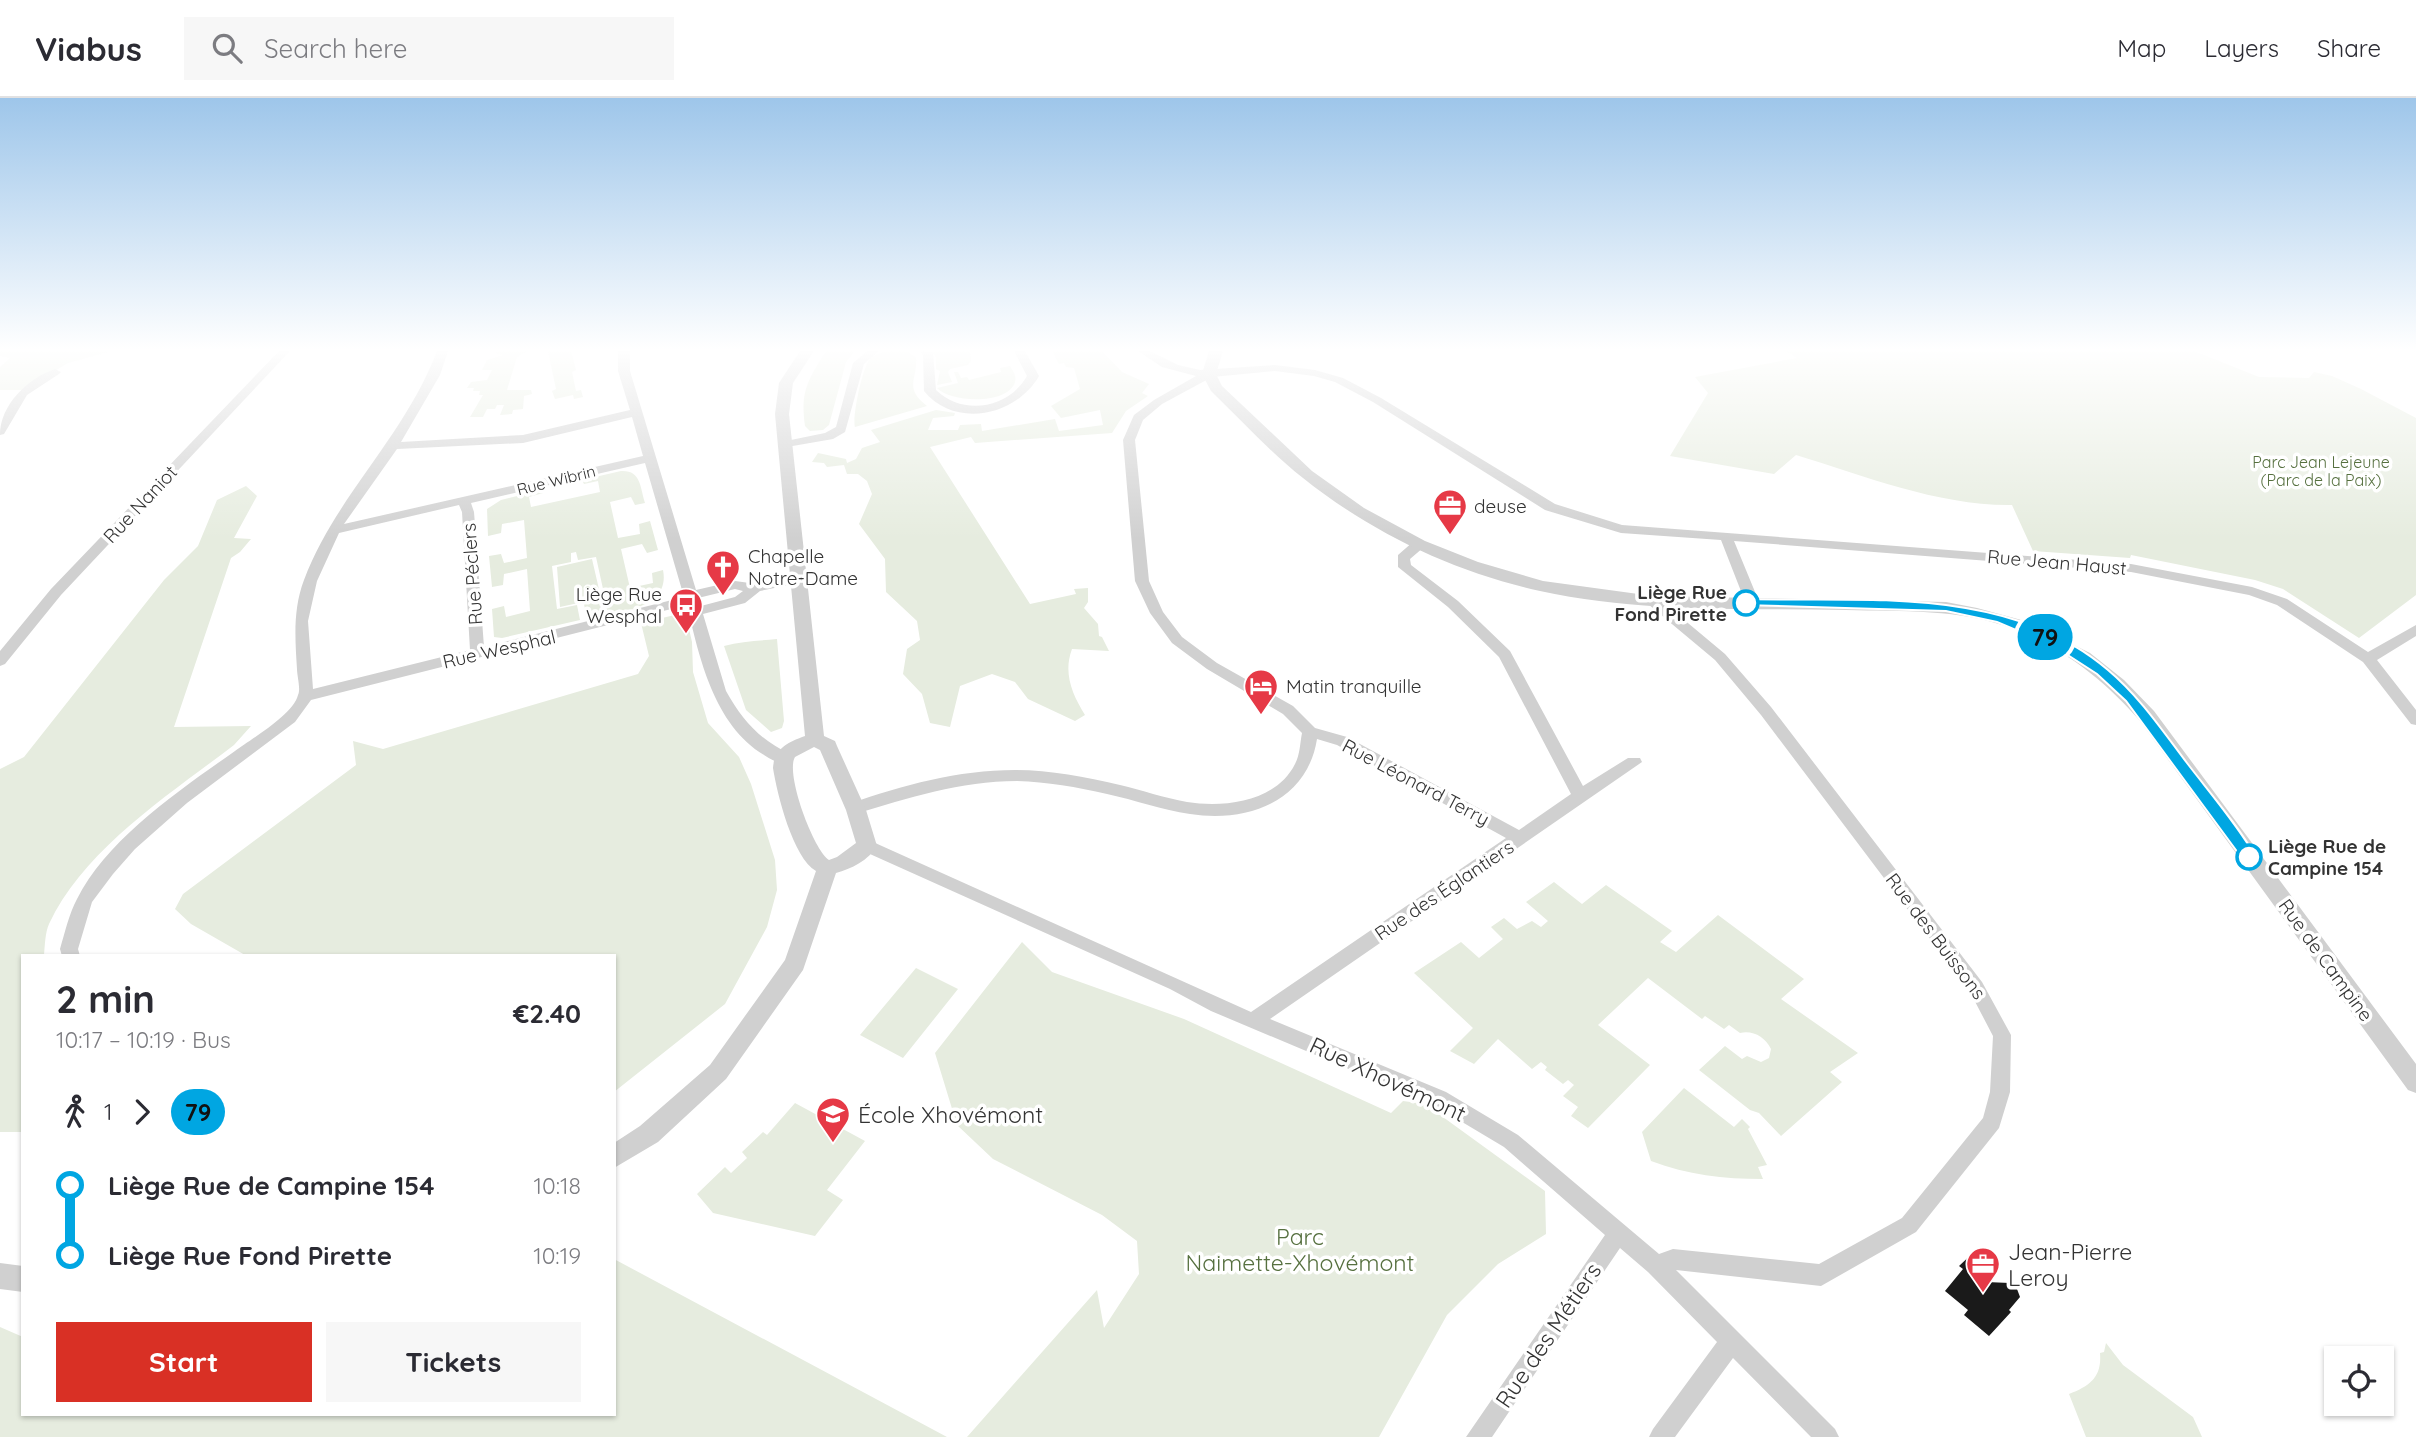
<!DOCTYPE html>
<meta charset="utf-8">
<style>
:root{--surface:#fff;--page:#f7f7f7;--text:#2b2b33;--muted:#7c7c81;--line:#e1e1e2;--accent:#d93025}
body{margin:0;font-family:Quicksand,sans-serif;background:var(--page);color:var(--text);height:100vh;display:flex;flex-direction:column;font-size:26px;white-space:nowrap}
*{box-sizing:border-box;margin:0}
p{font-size:23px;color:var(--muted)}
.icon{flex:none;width:38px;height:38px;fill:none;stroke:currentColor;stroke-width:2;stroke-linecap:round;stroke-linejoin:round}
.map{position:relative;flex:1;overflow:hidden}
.side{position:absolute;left:21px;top:856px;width:595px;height:462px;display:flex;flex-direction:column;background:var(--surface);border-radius:0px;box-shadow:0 2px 5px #0004}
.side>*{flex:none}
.badge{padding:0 14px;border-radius:23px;font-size:24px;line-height:46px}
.tools{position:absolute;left:2324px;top:1248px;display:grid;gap:14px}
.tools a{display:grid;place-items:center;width:70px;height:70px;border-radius:0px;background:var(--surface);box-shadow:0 2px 5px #0004;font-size:35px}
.map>.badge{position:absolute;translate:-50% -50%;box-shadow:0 0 0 4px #fff}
.legs{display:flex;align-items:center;gap:10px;height:77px;padding:0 35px;font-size:23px}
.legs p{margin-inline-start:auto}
.head{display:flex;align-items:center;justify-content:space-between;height:119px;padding:0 35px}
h1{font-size:38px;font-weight:700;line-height:52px}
.action{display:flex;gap:14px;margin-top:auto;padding:14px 35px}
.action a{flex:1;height:80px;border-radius:0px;background:var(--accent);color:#fff;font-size:28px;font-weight:700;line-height:80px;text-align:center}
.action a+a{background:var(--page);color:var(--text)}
ul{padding:0 35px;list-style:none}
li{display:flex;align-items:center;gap:24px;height:70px;font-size:26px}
li i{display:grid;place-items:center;width:10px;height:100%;margin:0 9px;background:currentColor}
li i::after{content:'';width:18px;height:18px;margin:-9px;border:5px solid;border-radius:50%;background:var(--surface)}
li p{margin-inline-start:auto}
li:first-child i{background:linear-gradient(#0000 50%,currentColor 0)}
li:last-child i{background:linear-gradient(currentColor 50%,#0000 0)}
header{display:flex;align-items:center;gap:42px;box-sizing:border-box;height:98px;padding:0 35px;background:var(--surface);border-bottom:2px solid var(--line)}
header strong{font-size:33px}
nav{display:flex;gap:38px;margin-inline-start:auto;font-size:24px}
.search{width:490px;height:63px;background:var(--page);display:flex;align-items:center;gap:18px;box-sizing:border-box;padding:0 24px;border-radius:0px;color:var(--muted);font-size:26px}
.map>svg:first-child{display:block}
.green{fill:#e6ecdf}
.building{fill:#1a1a1a}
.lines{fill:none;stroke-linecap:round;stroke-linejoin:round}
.minor{fill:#d0d0d0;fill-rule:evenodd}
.tertiary{fill:#d0d0d0;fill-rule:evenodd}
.line-1{fill:#00a6e2;stroke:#fff;stroke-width:2}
.stop-1-dot{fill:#fff;stroke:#00a6e2;stroke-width:3.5}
.labels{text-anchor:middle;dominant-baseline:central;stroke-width:7;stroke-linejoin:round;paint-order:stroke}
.far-park-label{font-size:16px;fill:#56703f;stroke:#fff}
.far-street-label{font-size:16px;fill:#333;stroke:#fff}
.street-label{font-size:19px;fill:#333;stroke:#fff}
.poi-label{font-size:19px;fill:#333;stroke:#fff;text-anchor:start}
.stop-label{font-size:19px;font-weight:bold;fill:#333;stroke:#fff;text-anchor:end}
.near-street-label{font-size:23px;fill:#333;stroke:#fff}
.near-poi-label{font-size:23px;fill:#333;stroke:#fff;text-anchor:start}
.near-park-label{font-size:23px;fill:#56703f;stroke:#fff}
</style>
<header>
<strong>Viabus</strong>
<div class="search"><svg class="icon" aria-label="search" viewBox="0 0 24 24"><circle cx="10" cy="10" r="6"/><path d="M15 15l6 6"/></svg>Search here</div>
<nav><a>Map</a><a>Layers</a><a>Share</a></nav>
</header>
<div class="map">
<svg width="2416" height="1339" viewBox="0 0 2416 1339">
<rect width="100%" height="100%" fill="#fff"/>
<!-- green -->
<path class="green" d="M0,253H112L68,265L23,292H0V269L10,260L0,258Z
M497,253H528L517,259L507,292H531L532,296L524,298L523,311L513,312L512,316L500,317L504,307H497L495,311H487L483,319H470L483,297H479L480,293H473L474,290H467L471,284L487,282L492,272H482L487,262L503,257L494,255Z
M548,253H571L576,272L572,274L576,293L581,292L583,299L574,301L573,297L555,301L552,293L556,291Z
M826,253H855L846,264L829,327L823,332L810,333L805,328C800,293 808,282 826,253Z
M885,253H906L916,259C918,282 903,289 927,308L855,329C852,320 862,270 870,261C874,257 880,255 885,253Z
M932,253H970L971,263L968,267L950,271L948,274L952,284L937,287L940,273L936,271V260Z
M1052,253H1102L1122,274L1149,286L1142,295L1148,298L1126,313L1112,335L975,345L971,339L930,349L1030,506L1076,496L1074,491L1088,490V504L1084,510L1098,526L1099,538L1102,539L1109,553L1072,551C1063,575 1072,596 1085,617L1075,623L1028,601L1015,584L992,576L960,588L950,629L930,625L922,596L903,576L907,551L920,542L917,523L886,494L885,461L859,426L872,396L867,383L858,376H847L844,367L827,369L824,365L812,364L818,355L846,361L847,365L856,361L862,350L880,344L871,332L936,312L955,315L954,318L933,320L928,332H958L960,327L981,326L982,333L1055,321L1059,333L1103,327L1100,312L1061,320L1051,308L1080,291L1074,270L1066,269L1064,265L1059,266Z
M1786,253H2194L2259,279L2309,280L2314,274L2332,278L2361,291L2416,320V497L2359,540L2283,491L2255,482L2131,457L2130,460L2033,453L2012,407C1939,408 1865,378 1796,357L1774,376L1670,358L1708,295L1695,279L1797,260Z
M1010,268C1012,272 1017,277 1015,284C1008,307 951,305 937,290L958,285L954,274H958L961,280L967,279L969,282L1001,274L1000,270Z
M621,373C641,372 640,389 645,405L635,407L631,399L610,404L618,440L640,436L639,426L650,423L658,452L647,455L642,446L621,451L630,490L653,485L652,475L663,472C671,512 615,514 587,521L584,506L605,500L596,459L578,462L576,454L571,455V464L552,468L557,511L577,507L580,522L502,540L494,539L492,511L504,508L506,519L530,513L527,471L504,476L503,487L492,489L489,458L501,456L504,465L527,460L524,422L502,426L501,435L488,438L487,411L501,402L545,391L543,395L529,399L531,409L600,394L598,383L584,386L582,382Z
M246,388L257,398L234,440L251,441L240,454L231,460L174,629L251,628L234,647C170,696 84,751 49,826C45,835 45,847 44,857L23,858V1034H0V671L24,659L164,482L198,448L217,402Z
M592,461L601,500L560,509L557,469Z
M679,516L686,518L692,544L693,574L708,625L739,659L751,686L775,762L777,792L767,829L725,906L614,994V858L245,857L191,826L175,811L183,796L356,667L353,643L383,651L638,576L649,558L641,525Z
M777,541L784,623L782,630L771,634L746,612L724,548C741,543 759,543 777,541Z
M1554,784L1582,806L1606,787L1672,833L1660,844L1676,854L1718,817L1804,881L1781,901L1858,955L1830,974L1842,984L1781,1038L1759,1015L1750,1012L1699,972L1725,948L1742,961L1747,958L1761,964L1769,960L1771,951C1765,939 1753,932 1740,935L1729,927L1724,931L1705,918L1702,921L1648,880L1598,927L1650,967L1588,1030L1571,1018L1578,1009L1563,998L1574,987L1568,982L1563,986L1545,972L1547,969L1541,964L1532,971L1498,941L1474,966L1450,953L1473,930L1414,875L1461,844L1479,860L1503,841L1491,829L1504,820L1517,831L1532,823L1541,829L1548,823L1526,804Z
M1022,844L1052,874L1184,921L1391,1015L1403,1003L1425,1006L1545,1093L1546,1136L1498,1166L1447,1217L1379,1339H967L1097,1192L1104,1230L1139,1176L1137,1143L1102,1117L993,1061L957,1027L935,955Z
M916,870L958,891L903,960L860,937Z
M1684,990L1734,1029L1742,1021L1750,1029L1748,1031L1767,1067L1758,1069L1763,1081C1723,1081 1688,1077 1651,1063L1642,1034Z
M795,1005L865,1043L827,1092L843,1102L815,1138L713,1115L697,1096L725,1069L731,1075L747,1060L742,1054L763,1034L767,1037Z
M614,1161L947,1339H0V1229L23,1239V1316H614Z
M2106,1245L2123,1267L2193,1319L2202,1339H2086L2069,1296C2090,1288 2102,1279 2100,1255L2104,1254Z"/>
<!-- building -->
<path class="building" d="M1975,1153L1996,1170L1986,1184L2010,1185L2017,1191L2020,1199L2009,1212L2011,1214L1989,1238L1964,1217L1968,1212L1945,1193L1963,1171L1959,1168Z"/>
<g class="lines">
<!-- minor -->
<path class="minor" d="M279,253H290L61,497L5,566L0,568V553L51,491Z
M437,253H448L440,277L401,344L523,337L630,312L618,273V253H630V273L696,492L735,483L757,486L799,477L806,481L799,485L760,493L745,505L703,516L726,593C742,622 760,642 790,656L792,660L790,664C780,667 772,662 764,657C714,627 699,559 687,507L311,602L295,624L187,705L135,751L113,776L92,804L78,851L80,858H62L60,851C65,834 69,816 77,801C107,741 181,691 235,653C251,641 293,617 298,597C301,591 297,578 297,571C295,540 293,511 304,482C335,399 405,338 437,253ZM632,319L643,358L344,426L397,351L523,345ZM645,365L684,499L484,549L474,414L471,405ZM459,407L462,414L470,552L313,591L308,523L317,483L339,435ZM735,491L743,493L735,499L701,508L698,500Z
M867,253H879L864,266L845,334L833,341L781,350V344L825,335L836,329L853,265Z
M920,253L933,254L936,292C963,318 1008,311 1027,278L1014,253H1025L1039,278C1016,318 955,331 924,293L923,257Z
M1138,253H1150L1178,267L1200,272L1275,267L1315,272L1343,280L1381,300L1555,406L1622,427L2131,466L2252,489L2287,501L2368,554L2416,527V538L2377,562L2416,612V627L2411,626L2363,564L2277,507L2249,497L2131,474L1734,443L1760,506L1753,510L1746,506L1721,442L1621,435L1545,412L1373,304L1335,284L1314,278L1275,273L1212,279L1162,306L1143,322L1135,342L1149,483L1163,514L1182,539L1217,565L1293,608L1315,630L1347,639L1519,732L1571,696L1499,559L1448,509L1398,469V457L1414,443H1424V449L1410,461L1411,467L1458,503L1510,553L1583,688L1628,660H1640L1642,664L1270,921L1446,994L1518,1037L1659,1156L1673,1151L1819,1166L1902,1120L1983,1020L1990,994L1993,938L1970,894L1761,617L1715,562L1648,506L1646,503L1653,499L1658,500L1725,556L1771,609L1982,884L2011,937L2010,994L1999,1030L1916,1134L1821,1188L1676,1172L1835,1331L1839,1339H1811L1733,1260L1675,1339H1649L1653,1331L1717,1244L1648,1174L1620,1150L1492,1339H1466L1605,1137L1504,1049L1432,1006L1211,913L1170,891L861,752L859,748L861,744H873L1251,914L1506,740L1337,647L1317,641C1307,704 1247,725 1190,716C1162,712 1135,702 1107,696C1077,689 1047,684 1017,683C960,683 909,700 855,716L849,714L847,710L849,706C903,687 958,672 1015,672C1050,672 1085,679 1120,687C1142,692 1164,700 1187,704C1224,710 1276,704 1295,666C1300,657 1300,645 1302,635L1283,616L1207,571L1172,545L1150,515L1135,483L1123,342L1134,317L1154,302L1196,278L1162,269Z
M55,271L61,274L59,276L27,297L4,336L0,337C0,307 28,280 55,271Z"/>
<!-- tertiary -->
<path class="tertiary" d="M800,253H814L793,285L789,316L824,638L835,643L837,648L866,712L877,748C869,762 851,771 836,775L803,872L726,981L658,1044L614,1070V1045L640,1028L710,967L785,862L816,773C793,760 777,696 773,670C774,651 788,644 805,638L775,316L779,285ZM814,649L820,652L846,712L856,745L837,759L829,762C813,751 785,675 795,659Z
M1209,253H1223L1216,276L1222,288L1312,373L1364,410L1425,443L1478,464L1543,483L1653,498L1946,504L1977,510L2025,523L2090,555L2124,582L2154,613L2416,966V995L2408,992L2140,623C2104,582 2065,551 2013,531C1960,510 1902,514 1846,512C1745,510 1640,515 1540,493C1454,474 1372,435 1303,380C1270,354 1241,322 1211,293L1202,276Z
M0,1165L23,1168V1194L0,1191Z"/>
</g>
<!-- sky -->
<linearGradient id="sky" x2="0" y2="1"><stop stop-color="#9ec6ea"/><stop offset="0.57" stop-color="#fff"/><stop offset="1" stop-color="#fff" stop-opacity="0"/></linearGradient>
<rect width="2416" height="441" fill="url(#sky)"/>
<!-- line-1 -->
<path class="line-1" d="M1746,501C1866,504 2009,487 2108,572C2139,598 2162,632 2187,665C2210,695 2237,726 2256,759L2254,763H2244L2126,603L2097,576L2052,547L1997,524L1946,513L1742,507V502Z"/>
<!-- icons -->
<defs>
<g id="office-pin" transform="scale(1.75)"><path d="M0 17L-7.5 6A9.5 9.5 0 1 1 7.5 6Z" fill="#e63946" stroke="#fff"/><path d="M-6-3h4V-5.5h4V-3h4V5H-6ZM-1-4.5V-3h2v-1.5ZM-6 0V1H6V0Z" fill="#fff"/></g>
<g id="church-pin" transform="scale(1.75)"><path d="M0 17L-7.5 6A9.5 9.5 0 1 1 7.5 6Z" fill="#e63946" stroke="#fff"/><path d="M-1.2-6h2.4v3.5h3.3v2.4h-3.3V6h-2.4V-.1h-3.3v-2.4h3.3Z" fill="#fff"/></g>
<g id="bus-pin" transform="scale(1.75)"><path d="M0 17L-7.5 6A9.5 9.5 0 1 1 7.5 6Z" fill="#e63946" stroke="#fff"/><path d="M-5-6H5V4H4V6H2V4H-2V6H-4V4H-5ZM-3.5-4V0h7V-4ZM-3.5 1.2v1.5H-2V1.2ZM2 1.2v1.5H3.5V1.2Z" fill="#fff"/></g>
<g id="hotel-pin" transform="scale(1.75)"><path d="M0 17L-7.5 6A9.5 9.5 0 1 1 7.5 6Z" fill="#e63946" stroke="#fff"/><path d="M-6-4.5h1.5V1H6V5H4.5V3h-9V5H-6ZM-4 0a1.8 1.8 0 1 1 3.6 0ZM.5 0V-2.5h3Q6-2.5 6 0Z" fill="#fff"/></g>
<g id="school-pin" transform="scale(1.75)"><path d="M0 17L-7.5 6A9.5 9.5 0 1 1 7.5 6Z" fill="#e63946" stroke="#fff"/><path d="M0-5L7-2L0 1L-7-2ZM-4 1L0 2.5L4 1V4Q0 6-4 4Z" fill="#fff"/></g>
</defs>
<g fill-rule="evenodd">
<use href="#office-pin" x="1450" y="408"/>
<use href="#church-pin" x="723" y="469"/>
<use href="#bus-pin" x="686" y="507"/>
<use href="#hotel-pin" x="1261" y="588"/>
<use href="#school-pin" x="833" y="1016"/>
<use href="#office-pin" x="1983" y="1166"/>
</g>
<!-- markers -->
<g class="stop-1-dot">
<circle cx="1746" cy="505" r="12"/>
<circle cx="2249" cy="759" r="12"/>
</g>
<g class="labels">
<!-- far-park labels -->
<g class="far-park-label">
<text x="2321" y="364">Parc Jean Lejeune<tspan x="2321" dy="18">(Parc de la Paix)</tspan></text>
</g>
<!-- far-street labels -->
<g class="far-street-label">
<text transform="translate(556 382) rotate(-14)">Rue Wibrin</text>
</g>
<!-- street labels -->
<g class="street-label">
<text transform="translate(140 406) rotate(-47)">Rue Naniot</text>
<text transform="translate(2057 464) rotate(5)">Rue Jean Haust</text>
<text transform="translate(472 476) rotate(-94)">Rue Péclers</text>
<text transform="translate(499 551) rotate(-13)">Rue Wesphal</text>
<text transform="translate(1416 684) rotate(28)">Rue Léonard Terry</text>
<text transform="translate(1444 792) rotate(-34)">Rue des Églantiers</text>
<text transform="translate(1936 838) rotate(53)">Rue des Buissons</text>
<text transform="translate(2326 862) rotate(54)">Rue de Campine</text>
</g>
<!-- poi labels -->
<g class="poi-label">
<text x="1474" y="408">deuse</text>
<text x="748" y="458">Chapelle<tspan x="748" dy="22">Notre-Dame</tspan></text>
<text x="662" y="496" text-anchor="end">Liège Rue<tspan x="662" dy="22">Wesphal</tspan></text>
<text x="1286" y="588">Matin tranquille</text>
</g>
<!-- stop labels -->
<g class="stop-label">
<text x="1727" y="494">Liège Rue<tspan x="1727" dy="22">Fond Pirette</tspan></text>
<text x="2268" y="748" text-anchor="start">Liège Rue de<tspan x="2268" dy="22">Campine 154</tspan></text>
</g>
<!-- near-street labels -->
<g class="near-street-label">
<text transform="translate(1388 981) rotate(25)">Rue Xhovémont</text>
<text transform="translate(1548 1237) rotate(-56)">Rue des Métiers</text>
</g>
<!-- near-poi labels -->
<g class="near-poi-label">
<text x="858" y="1016">École Xhovémont</text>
<text x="2008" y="1153">Jean-Pierre<tspan x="2008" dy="26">Leroy</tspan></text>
</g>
<!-- near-park labels -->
<g class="near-park-label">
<text x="1300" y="1138">Parc<tspan x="1300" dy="26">Naimette-Xhovémont</tspan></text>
</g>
</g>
</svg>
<div class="tools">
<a><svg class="icon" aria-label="locate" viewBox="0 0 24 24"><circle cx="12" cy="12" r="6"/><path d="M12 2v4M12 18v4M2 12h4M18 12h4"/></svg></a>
</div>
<b class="badge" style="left:2045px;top:539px;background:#00a6e2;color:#111">79</b>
<section class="side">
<div class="head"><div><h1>2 min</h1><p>10:17 – 10:19 · Bus</p></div><b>€2.40</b></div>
<div class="legs"><svg class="icon" aria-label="walk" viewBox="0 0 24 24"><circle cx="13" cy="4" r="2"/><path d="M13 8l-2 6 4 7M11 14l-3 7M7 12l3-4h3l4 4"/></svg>1<svg class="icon" aria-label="forward" viewBox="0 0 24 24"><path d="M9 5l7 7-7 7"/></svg><b class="badge" style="background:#00a6e2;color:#111">79</b></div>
<ul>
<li><i style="color:#00a6e2"></i><b>Liège Rue de Campine 154</b><p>10:18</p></li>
<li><i style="color:#00a6e2"></i><b>Liège Rue Fond Pirette</b><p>10:19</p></li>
</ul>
<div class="action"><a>Start</a><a>Tickets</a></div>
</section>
</div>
